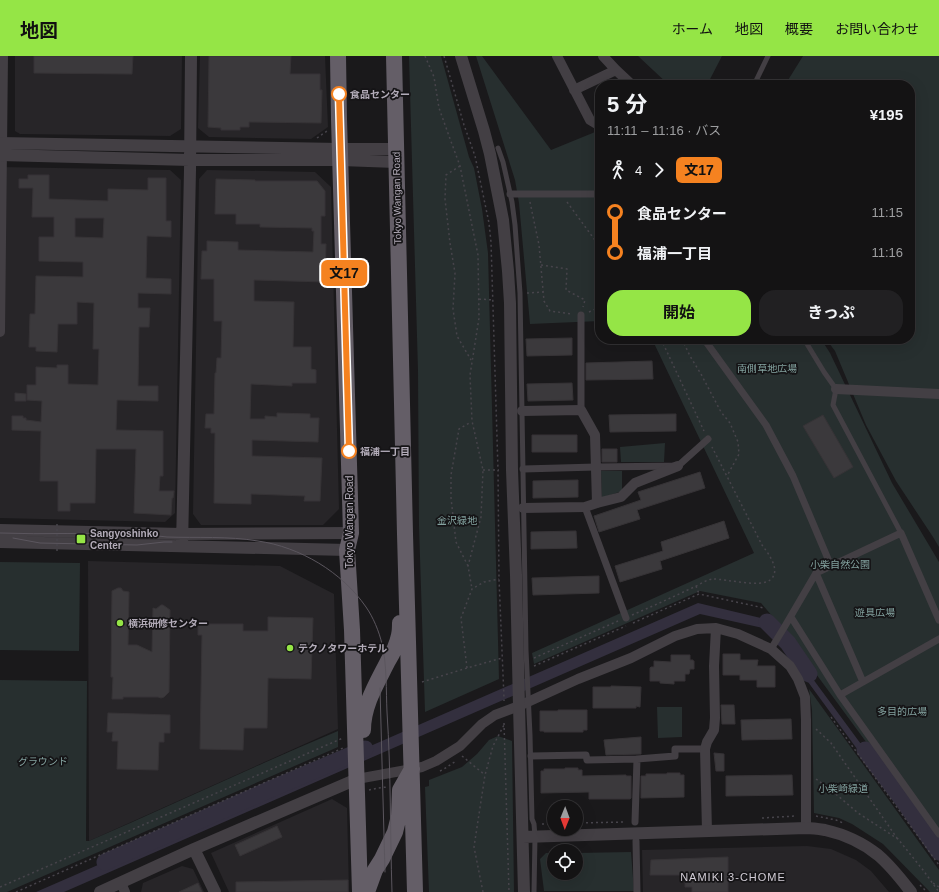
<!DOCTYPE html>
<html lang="ja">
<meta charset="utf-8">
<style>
:root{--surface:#141314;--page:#212022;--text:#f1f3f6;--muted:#9d9ea0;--line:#333234;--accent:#95e546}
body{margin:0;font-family:Arial,"Noto Sans JP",sans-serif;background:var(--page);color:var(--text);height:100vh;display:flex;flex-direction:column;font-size:15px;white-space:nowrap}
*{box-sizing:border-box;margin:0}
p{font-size:13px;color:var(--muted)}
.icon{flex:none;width:22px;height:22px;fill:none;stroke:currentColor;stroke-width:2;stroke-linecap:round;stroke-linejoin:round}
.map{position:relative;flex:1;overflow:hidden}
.details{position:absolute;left:595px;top:24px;width:320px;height:264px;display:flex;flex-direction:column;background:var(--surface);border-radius:16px;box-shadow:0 4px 16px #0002,0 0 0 1px var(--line)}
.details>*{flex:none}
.badge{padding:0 8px;border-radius:6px;font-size:14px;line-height:26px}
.needle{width:26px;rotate:181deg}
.tools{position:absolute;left:547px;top:744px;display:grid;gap:8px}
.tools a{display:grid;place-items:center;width:36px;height:36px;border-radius:50%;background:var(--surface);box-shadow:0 4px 16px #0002,0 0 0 1px var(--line);font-size:20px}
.map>.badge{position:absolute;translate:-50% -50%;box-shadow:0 0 0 2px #fff}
.legs{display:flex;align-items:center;gap:6px;height:44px;padding:0 12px;font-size:13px}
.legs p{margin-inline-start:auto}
.overview{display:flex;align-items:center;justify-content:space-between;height:68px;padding:0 12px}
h1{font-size:22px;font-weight:700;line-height:30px}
.button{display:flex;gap:8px;margin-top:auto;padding:8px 12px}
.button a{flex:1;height:46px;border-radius:16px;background:var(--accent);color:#111;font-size:16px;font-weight:700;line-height:46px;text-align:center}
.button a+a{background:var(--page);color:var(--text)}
ul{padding:0 12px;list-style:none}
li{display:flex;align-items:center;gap:14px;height:40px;font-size:15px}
li i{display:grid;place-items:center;width:6px;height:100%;margin:0 5px;background:currentColor}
li i::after{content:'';width:10px;height:10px;margin:-5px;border:3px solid;border-radius:50%;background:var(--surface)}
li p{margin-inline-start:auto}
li:first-child i{background:linear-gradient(#0000 50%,currentColor 0)}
li:last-child i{background:linear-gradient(currentColor 50%,#0000 0)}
header{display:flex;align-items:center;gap:24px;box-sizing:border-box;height:56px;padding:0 20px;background:var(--accent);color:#111}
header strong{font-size:19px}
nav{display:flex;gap:22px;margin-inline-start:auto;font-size:14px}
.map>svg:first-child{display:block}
.built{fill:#272528}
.green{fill:#272f2f}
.water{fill:#332f3e}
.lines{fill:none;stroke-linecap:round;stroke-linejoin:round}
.river{stroke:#332f3e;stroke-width:17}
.building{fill:#3b393c;stroke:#363336;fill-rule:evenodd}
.path{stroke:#47444b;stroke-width:1.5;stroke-dasharray:2 3;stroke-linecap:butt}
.service{stroke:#433f44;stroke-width:5}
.pedestrian{stroke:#433f44;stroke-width:7}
.minor{stroke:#433f44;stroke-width:10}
.tertiary{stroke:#433f44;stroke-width:12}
.trunk{stroke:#645e67;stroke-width:16}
.tram{stroke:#5b565e;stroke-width:1}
.path-bridge{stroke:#47444b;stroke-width:1.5;stroke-dasharray:2 3;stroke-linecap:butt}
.line-1-casing{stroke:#fff;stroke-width:9}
.line-1{stroke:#f58220;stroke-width:6}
.stop-1-dot{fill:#fff;stroke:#f58220;stroke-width:2}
.poi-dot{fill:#95e546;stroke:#151416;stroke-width:1.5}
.labels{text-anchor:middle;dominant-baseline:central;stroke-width:3.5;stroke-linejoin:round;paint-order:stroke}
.stop-label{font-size:10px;font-weight:bold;fill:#b3acb9;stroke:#151416;text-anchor:start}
.street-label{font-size:10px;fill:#b3acb9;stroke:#151416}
.park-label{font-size:10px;fill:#84a3a0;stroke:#151416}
.poi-label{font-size:10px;font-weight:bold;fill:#b3acb9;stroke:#151416;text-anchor:start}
.neighbourhood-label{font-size:11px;letter-spacing:1px;fill:#d2cdd6;stroke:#151416}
</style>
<header>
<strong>地図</strong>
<nav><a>ホーム</a><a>地図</a><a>概要</a><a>お問い合わせ</a></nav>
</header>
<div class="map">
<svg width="939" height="836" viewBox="0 0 939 836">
<rect width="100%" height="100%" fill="#1a191b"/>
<!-- built -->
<path class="built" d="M15,0H182L181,73L170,80L20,78L15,75Z
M200,0H325L328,71L311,83L209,81L198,72Z
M0,111L170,114L181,124L175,457L165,466L0,462Z
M207,114L315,116L331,131L339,453L323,469H201L193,458L199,123Z
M88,505L280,510L334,538L338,673L89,785Z
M332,743L347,752L349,836H229L211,797Z
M807,790L831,793L856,804L871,815L889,836H643L642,794Z
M182,810L193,813L204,836H141L143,827Z"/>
<!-- green -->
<path class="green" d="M409,0H441L469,101L474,112L482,153L488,197L499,623L425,656L419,470L418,315Z
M476,0H482L551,94L600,74V265L530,268L519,147L515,124Z
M638,0H722L707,29H669Z
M803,0H939V491L933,481L896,425L866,369L835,295L826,283H910V29H785Z
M652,283H821L830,297L892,427L939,506V785L780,569L761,547L700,535L534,608L532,597L754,497Z
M665,387L664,406H621L620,391Z
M601,415H622V435L602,442Z
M0,506L80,507L79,595L0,594Z
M0,624L87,625L86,785H89C172,749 254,710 338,675V691L7,836H0Z
M809,633L939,814V836H930L883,788L852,768L839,762L814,757L812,654Z
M657,651H682V681L658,682Z
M498,680L512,685L514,836H429L425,731L429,730V724L462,711L477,698L489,684Z
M631,796L634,835H544L540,803L546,797H554V817H576V797Z"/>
<!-- water -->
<path class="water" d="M698,547L765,563L785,585L939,794V805L781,589L767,573L700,558L64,836H36Z"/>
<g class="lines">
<!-- river -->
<path class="river" d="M767,566L788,587L809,618
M865,694L902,743L939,796
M105,806L273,732L365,693"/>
</g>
<!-- building -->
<path class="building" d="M34,0H133L132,18L34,17Z
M209,0H291L290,18H320V34H322L321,67L249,66V71H240V74H221V72L208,71Z
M28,119H49V143L108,145V133L148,134V122H166V165H171V181L147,180L146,222L171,223V238L138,237V252H150L149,271H139L138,330H158V345L117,344L116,374L163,375V420H160L159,435H174L173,442H172L171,459L134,457L136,393H96L95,447H70V455H58V425H40L41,375L12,374V360H23V362H26V364L41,366L42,345L27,344V329H36V311L57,312V309H68V328L98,329L99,293H93L94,247L77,246V268H58L57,296L36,295V291H29L30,258H35L36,220L83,221V206L39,205V181H54V161H32L33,132H19V123H28ZM75,162H104L103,182L75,181Z
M216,123L255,124V125H317L325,135V160H321V188H326L325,226L254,224V245L294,246L293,291H311V313L316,314V327H292V330L251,328L250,363H265V360L277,361V357L310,358V362H319L318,386L252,384V400L322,402L320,445H304L305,440L251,438V448L214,447L215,377H211V372H205L206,358H214L215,317H216L217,302H221L222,265H214V223H201L202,195H207V185L238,186V194L313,196L314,175H312V172L260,171V168H236V158H215Z
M572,282V299L527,300L526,283Z
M652,305L653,323L586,324V307Z
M572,327L573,344L528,345L527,328Z
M15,337L26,338V345H15Z
M676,358V375L610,376L609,359Z
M823,359L853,411L834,422L803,370Z
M532,379H577V396H532Z
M602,393H617V406H602Z
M700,416L705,432L637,454L640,463L599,476L594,460L641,444L638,436Z
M578,424V441L533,442V425Z
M724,465L729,482L660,505L662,513L620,526L615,510L663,495L661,486Z
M576,475L577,492L531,493V476Z
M599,520V537L533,539L532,522Z
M118,532H121L123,535L129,536L128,589H137L152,596L153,552L156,553L161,549H163L170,554L169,636L164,641L161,642L158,641H123V643H112L113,621H111L112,535Z
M268,561L313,562L311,623L268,622L267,672H244L243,694L200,693L202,579H198V568H243V575H268Z
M723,598H740V604H758L757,610H775V631H757V624H740V619H723Z
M671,599H690V604H693V605H694V613H690L689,618H685V625H674V628L660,627V625H650V612L651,611H654V605L671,606Z
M611,630L641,631L640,651L636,650V652H593V631H611Z
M721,649H734L735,668H722Z
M558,654H587V674H583V676H544V675H540V655H558Z
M108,657L170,659V677H164V686H159L158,714L117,713L118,685H112L113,676H107Z
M791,663L792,683L742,684L741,664Z
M641,681V698L606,699L604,684Z
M714,697L724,698V715H716Z
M565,712H578V714H582V720L626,719V720H631V742L630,743H589V736L541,737V715H544V713H565Z
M667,717H680V719H684V741L641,742V720H646V718H667Z
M792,719L793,739L726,740V720Z
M277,770L282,781L240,800L235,789Z
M728,801V836H692V831H685V819H650L651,804Z
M348,824V836H236V826Z
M198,827L202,836H179Z"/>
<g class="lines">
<!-- path -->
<path class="path" d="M425,0L434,21L439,52L449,80L460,110L478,199L479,262L470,319L472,365L483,414L481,461L468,510L472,533
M444,0L464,69L475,100L489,167L491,186L498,414L499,523L504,642V645
M317,82L327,75
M460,110L446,119L445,143L450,187L455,217L453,253L457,280L471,304
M530,146L539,189L544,245L550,255L572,258
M567,146L600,191
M541,209L567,213L566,234L585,244L583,251
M527,237L544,236
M479,243L493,244
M589,256L600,251
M661,283L704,375
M682,283L690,300L701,318L721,356L730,367L738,386L739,398L727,420
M483,414H499
M468,510L456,486L451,442V419L459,373L471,366
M696,530L699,538
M632,559C653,550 673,541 694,531C699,529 707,523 713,523C727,523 760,532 770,524C782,515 768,497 762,489L712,391
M633,567L699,538L764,552
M534,602L618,565
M534,610L626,570
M467,612L461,562L472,533L484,526L499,523
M422,626L467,612L502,602
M831,661L939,809
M504,667L509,836
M816,673L831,687L897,782
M462,700L485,719
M440,715L444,713L456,705
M816,723L830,733L858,757L898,783L923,814L939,836
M369,734L378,732L387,731
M816,760L836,764L843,767
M762,762L796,760
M576,767L626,766
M542,768H554
M933,827L939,831
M920,829L927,836
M0,831L343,682
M16,836L343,692
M483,836L474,791L485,719L493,690L504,669"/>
<!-- service -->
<path class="service" d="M754,29L768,0
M498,92L503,106L512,146L515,169L520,237L526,594L530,679L532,763L534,768L535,781L534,836
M804,283L824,316L836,333L833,349L901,477"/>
<!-- pedestrian -->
<path class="pedestrian" d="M510,138H598L600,141
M581,259V354
M704,283L766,369L793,420L831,510
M523,413L596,411L678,410L708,383
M585,451L626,562
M816,517L863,626
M791,561L840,639L939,778
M771,593L785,570L816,517L901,477L939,564
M840,639L939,583
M531,700L586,699L587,704L637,703L635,766
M637,703L675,700V693H705
M636,785L637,836"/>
<!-- minor -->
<path class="minor" d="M557,0L590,64L600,70
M603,0L616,14L632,29
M574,34L616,14
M0,276L3,0
M836,333L939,338
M522,355L581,354L595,379L597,447
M523,452L585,451L597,447L621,441L635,427L678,410
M357,723L412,713L422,711L436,705L460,690L482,668L495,659L519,650L578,623L631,602L675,580L697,573L716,572L738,578L771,593L790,610L798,623L805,641L806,664V772
M707,775L705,693L707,686L714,674L715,662L714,610L716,572
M121,827L125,836"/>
<!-- tertiary -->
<path class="tertiary" d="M461,0L484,75L490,98L503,164L508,215L510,247L512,414L516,519L519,650L524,836
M0,87L340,93H396
M0,99L190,104H341L396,106
M0,474L182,478L351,477
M0,486L347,494
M182,490L190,114L191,0
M523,781L806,772C812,772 819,773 825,774C843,778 863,787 878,799C891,810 901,823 911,836
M194,793L215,836
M100,836L194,793L357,723"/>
<!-- trunk -->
<path class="trunk" d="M338,0L339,63L351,477L347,494L352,574L360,836
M394,0L405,478L415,836
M363,674C363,649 377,627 388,605C393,597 397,589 399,579C400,575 400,571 400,567
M367,836L375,814L382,803L395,776L399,760L400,734L412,713"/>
<!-- tram -->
<path class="tram" d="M0,477C45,479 91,476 136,478C146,478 156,480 167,481C196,482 229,480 258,485C300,491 342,516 366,551C373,561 379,575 382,588C387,608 386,635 387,656C391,716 390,776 392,836
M13,482L40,487L137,489L164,486H172
M380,632L385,816"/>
<!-- path-bridge -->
<path class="path-bridge" d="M57,495V467"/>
</g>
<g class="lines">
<!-- line-1 casing -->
<g class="line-1-casing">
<path id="line-1" d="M339,38L349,395"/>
</g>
<!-- line-1 -->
<use href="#line-1" class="line-1"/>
</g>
<!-- markers -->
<g class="stop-1-dot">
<circle cx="339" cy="38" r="7"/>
<circle cx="349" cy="395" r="7"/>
</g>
<g class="poi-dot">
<rect x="76" y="478" width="10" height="10" rx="2"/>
<circle cx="120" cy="567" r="4"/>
<circle cx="290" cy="592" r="4"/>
</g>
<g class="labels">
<!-- stop labels -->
<g class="stop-label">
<text x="350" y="38">食品センター</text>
<text x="360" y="395">福浦一丁目</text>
</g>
<!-- street labels -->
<g class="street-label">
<text transform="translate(397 142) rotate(-91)">Tokyo Wangan Road</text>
<text transform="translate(349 466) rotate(-90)">Tokyo Wangan Road</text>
</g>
<!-- park labels -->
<g class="park-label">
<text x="767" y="312">南側草地広場</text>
<text x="457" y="464">金沢緑地</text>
<text x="840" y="508">小柴自然公園</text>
<text x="875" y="556">遊具広場</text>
<text x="902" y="655">多目的広場</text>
<text x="43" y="705">グラウンド</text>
<text x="843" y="732">小柴崎緑道</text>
</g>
<!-- poi labels -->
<g class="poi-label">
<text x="90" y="477">Sangyoshinko<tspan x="90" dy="12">Center</tspan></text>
<text x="128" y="567">横浜研修センター</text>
<text x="298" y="592">テクノタワーホテル</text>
</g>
<!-- neighbourhood labels -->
<g class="neighbourhood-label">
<text x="733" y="821">NAMIKI 3-CHOME</text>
</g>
</g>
</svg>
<div class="tools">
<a><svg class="needle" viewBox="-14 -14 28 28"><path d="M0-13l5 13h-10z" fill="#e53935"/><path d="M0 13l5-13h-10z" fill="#9d9ea0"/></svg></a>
<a><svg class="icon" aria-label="locate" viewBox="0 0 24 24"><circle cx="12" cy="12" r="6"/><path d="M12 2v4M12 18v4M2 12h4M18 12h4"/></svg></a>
</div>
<b class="badge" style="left:344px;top:217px;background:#f58220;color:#111">文17</b>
<section class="details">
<div class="overview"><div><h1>5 分</h1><p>11:11 – 11:16 · バス</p></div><b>¥195</b></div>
<div class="legs"><svg class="icon" aria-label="walk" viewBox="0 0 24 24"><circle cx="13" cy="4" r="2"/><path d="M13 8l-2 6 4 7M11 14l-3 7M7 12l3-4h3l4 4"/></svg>4<svg class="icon" aria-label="forward" viewBox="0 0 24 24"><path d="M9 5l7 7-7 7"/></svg><b class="badge" style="background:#f58220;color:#111">文17</b></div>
<ul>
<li><i style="color:#f58220"></i><b>食品センター</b><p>11:15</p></li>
<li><i style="color:#f58220"></i><b>福浦一丁目</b><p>11:16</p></li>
</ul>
<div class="button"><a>開始</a><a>きっぷ</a></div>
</section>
</div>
